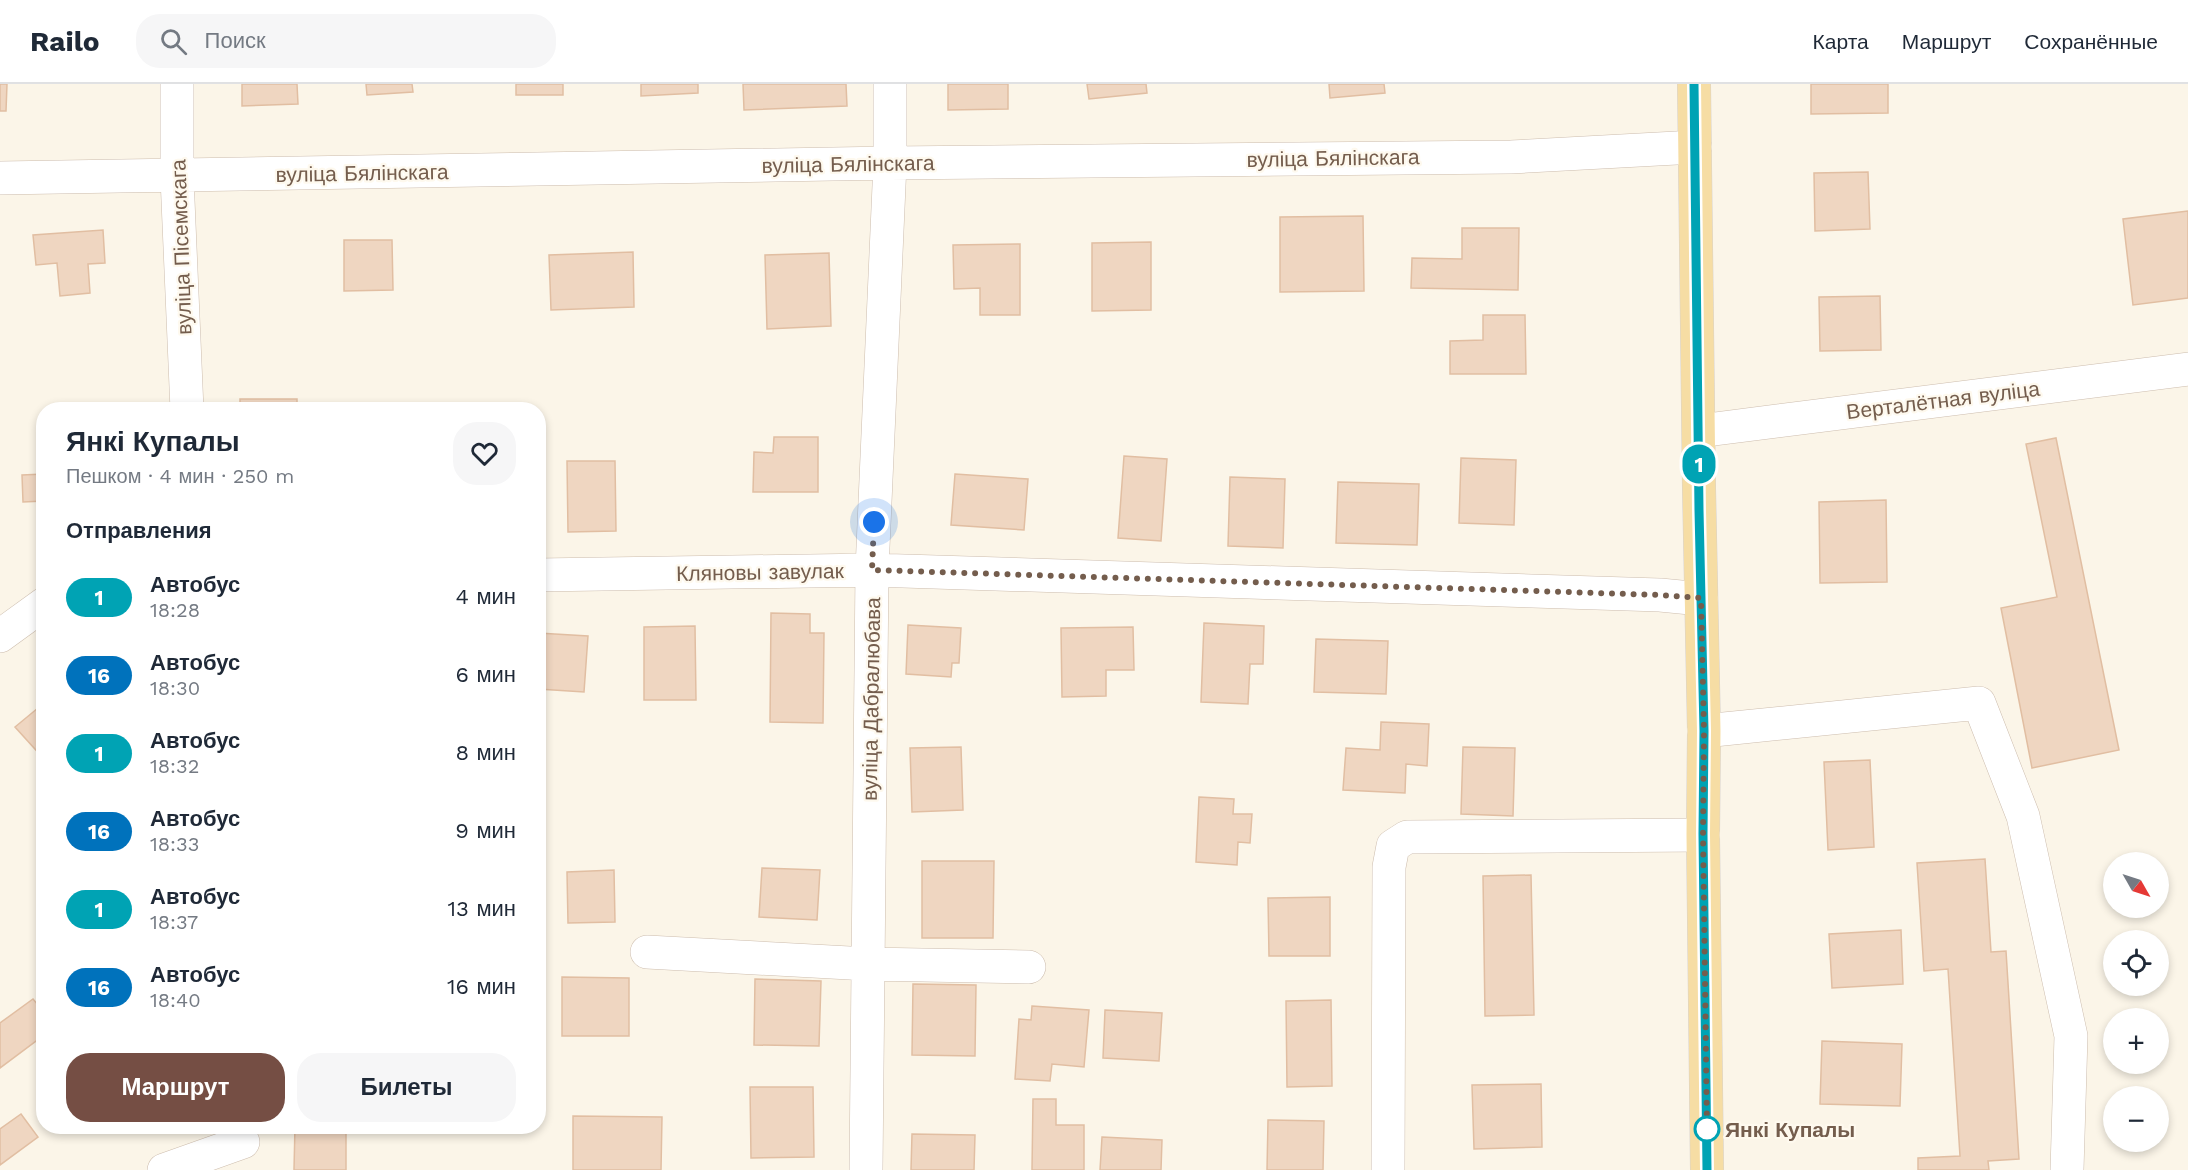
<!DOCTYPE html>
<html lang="ru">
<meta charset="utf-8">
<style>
:root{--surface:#fff;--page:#f6f6f7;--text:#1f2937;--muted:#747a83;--line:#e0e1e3;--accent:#754e44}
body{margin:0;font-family:"Work Sans",sans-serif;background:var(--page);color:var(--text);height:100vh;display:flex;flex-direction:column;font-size:22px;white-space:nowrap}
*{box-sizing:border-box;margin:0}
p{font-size:20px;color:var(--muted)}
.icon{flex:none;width:33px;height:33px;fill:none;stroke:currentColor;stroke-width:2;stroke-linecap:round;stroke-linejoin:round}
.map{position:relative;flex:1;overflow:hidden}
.details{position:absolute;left:36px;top:318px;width:510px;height:732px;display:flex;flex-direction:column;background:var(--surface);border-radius:24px;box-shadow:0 3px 9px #0003}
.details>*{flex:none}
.badge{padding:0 12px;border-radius:20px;font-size:21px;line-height:39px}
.needle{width:39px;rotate:129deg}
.fabs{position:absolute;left:2103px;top:768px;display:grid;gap:12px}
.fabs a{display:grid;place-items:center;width:66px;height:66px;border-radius:50%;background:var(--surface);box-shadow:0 3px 9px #0003;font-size:30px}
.you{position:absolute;width:30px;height:30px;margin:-15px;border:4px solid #fff;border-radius:50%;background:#1a73e8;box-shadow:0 0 0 9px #1a73e833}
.map>.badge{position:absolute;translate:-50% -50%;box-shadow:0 0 0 3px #fff}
h2{padding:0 30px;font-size:22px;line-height:54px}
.round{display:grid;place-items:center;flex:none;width:63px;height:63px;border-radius:24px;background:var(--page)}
.overview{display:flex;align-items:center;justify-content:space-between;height:102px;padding:0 30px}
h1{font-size:28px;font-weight:700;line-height:45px}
.cta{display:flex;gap:12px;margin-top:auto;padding:12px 30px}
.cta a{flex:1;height:69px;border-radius:24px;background:var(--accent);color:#fff;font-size:24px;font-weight:700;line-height:69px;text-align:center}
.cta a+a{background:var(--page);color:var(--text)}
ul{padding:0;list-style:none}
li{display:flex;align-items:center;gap:18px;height:78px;padding:0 30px}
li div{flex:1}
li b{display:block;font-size:22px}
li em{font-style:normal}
li .badge{min-width:66px;font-weight:700;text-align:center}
header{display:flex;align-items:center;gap:36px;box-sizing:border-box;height:84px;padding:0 30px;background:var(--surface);border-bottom:2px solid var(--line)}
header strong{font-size:28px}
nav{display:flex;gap:33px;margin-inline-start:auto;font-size:21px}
.search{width:420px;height:54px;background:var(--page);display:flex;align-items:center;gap:15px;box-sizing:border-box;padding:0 21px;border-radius:24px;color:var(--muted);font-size:22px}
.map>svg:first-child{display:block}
.building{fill:#efd6c1;stroke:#e1bea2;stroke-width:1.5}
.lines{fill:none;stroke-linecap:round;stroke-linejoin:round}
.minor-casing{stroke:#cdbdae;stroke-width:34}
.major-casing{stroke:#d8d2cd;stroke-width:34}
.minor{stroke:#fff;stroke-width:33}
.major{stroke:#f6dda4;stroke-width:33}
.line-casing{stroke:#fff;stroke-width:14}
.line{stroke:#00a3b4;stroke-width:9}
.walk{stroke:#745d4d;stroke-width:6;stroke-dasharray:0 10.8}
.stop-dot{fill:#fff;stroke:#00a3b4;stroke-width:3}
.labels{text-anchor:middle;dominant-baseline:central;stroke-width:4.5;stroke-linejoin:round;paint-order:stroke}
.street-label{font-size:21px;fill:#745d4d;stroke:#fef9ee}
.stop-label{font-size:21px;font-weight:bold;fill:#745d4d;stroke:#fef9ee;text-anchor:start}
</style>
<header>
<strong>Railo</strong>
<div class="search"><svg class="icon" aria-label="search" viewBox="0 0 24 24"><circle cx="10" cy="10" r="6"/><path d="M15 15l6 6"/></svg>Поиск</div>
<nav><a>Карта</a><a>Маршрут</a><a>Сохранённые</a></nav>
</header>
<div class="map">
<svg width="2188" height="1086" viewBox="0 0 2188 1086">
<rect width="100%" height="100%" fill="#fbf5e8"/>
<!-- building -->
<path class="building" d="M0,0H7L6,27H0Z
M242,0H297L298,20L242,22Z
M366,0H412L413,8L367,11Z
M516,0H563V11H516Z
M641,0H698V9L641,12Z
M743,0H846L847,22L744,26Z
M948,0H1008V25L948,26Z
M1087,0H1146L1147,9L1089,15Z
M1329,0H1384L1385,9L1330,14Z
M1811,0H1888V29L1811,30Z
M1868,88L1870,145L1815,147L1814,89Z
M2188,127V214L2133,221L2123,135Z
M1363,132L1364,207L1280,208V133Z
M1462,144H1519L1518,206L1411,204L1412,174L1462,175Z
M103,146L105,179L88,180L90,209L60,212L57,179L36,181L33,151Z
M344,156H392L393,206L344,207Z
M1151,158V226L1092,227V159Z
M1020,160V231H980V204L954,205L953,161Z
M633,168L634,223L551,226L549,171Z
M829,169L831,242L767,245L765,171Z
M1880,212L1881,266L1820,267L1819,213Z
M1483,231H1525L1526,290H1450V257L1483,256Z
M240,315H297V323H317V326H240Z
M774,353H818V408H753L754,368L773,369Z
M2056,354L2119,666L2032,684L2001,524L2057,513L2026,360Z
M1124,372L1167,375L1161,457L1118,454Z
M1461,374L1516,376L1514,441L1459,439Z
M567,377H615L616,447L568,448Z
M44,390V417L23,418L22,391Z
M955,390L1028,395L1024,446L951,441Z
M1230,393L1285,395L1283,464L1228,462Z
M1338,398L1419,400L1417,461L1336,459Z
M1886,416L1887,498L1820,499L1819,418Z
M771,529L810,530V549H824L823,639L770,638Z
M1204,539L1264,542L1263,580H1250L1248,620L1201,618Z
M908,541L961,544L959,579H952L951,593L906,590Z
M695,542L696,616H644V543Z
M1133,543L1134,586H1106V612L1062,613L1061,544Z
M538,549L588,552L584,608L538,605Z
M1316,555L1388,557L1386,610L1314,608Z
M44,619V675L15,643Z
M1381,638L1429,640L1427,682L1406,680L1405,709L1343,706L1346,664L1380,666Z
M961,663L963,726L912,728L910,664Z
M1463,663L1515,664L1513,732L1461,730Z
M1870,676L1874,763L1828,766L1824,678Z
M1199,713L1234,715L1233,730H1252L1250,759L1238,758L1237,781L1196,778Z
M1985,775L1991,868L2006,867L2019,1075L1988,1077L1989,1086H1918V1074L1960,1072L1948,885L1924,887L1917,779Z
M922,777H994L993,854H922Z
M762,784L820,786L817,836L759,833Z
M614,786L615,838L568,839L567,788Z
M1531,791L1534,931L1485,932L1483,792Z
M1330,813V872H1269L1268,814Z
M1901,846L1903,900L1832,904L1829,850Z
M562,893L629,894V952H562Z
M755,895L821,897L819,962L754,961Z
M913,900L976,901L975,972L912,971Z
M33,915L44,928V951L0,984V939Z
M1331,916L1332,1002L1287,1003L1286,917Z
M1032,922L1089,926L1084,983L1052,980L1050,997L1015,995L1019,935L1031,936Z
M1105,926L1162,929L1159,977L1103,974Z
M1822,957L1902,960L1900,1022L1820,1020Z
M1541,1000L1542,1063L1474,1065L1472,1001Z
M750,1003H813L814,1073L751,1074Z
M1033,1015H1056V1041H1084V1086H1032Z
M21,1030L38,1053L0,1081V1045Z
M573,1032L662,1033L661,1086H573Z
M1268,1036L1324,1037L1323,1086H1267Z
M295,1042H346V1086H294Z
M912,1050L975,1051L974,1086H911Z
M1102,1053L1162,1056L1161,1086H1100Z"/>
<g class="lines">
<!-- minor casing -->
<g class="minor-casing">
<path id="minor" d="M177,0V93L187,326
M0,94L890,79L1511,73L1695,63
M1699,347L2188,285
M538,491L872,486L1660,511L1701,515
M0,552L44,520
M1704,647L1979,619L2023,732L2071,952L2067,1086
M647,868L868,880L1029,883
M164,1086L243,1058
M866,1086L872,486L890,79V0
M1388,1086L1389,783L1393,762L1407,753L1703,751"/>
</g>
<!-- major casing -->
<g class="major-casing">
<path id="major" d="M1694,0L1699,404L1704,647L1703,751L1707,1086"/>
</g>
<!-- minor -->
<use href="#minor" class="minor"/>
<!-- major -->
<use href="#major" class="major"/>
</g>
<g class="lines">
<!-- line casing -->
<g class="line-casing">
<path id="line" d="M1694,0L1699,426L1704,647L1703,750L1707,1086"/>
</g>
<!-- line -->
<use href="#line" class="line"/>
<!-- walk -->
<path class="walk" d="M874,438L872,486L1660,511L1701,514L1704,647L1703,750L1707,1045"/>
</g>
<!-- markers -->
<circle class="stop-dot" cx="1707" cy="1045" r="12"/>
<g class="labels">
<!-- street labels -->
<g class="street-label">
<text transform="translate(1333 74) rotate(-1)">вуліца Бялінскага</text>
<text transform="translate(848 80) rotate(-1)">вуліца Бялінскага</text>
<text transform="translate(362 89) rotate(-1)">вуліца Бялінскага</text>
<text transform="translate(181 163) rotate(-92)">вуліца Пісемскага</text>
<text transform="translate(1943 316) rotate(-7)">Верталётная вуліца</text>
<text transform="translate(760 488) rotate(-1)">Кляновы завулак</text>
<text transform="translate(871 615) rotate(-89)">вуліца Дабралюбава</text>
</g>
<!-- stop labels -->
<g class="stop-label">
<text x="1725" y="1045">Янкі Купалы</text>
</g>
</g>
</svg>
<div class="fabs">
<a><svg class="needle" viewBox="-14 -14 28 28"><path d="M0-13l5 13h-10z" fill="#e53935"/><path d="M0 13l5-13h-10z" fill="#747a83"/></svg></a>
<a><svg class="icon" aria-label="locate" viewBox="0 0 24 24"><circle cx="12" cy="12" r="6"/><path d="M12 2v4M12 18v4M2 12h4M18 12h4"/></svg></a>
<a>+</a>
<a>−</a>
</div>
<div class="you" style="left:874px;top:438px"></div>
<b class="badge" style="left:1699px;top:380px;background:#00a3b4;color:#fff">1</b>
<section class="details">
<div class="overview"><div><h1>Янкі Купалы</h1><p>Пешком · 4 мин · 250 m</p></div><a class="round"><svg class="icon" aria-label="heart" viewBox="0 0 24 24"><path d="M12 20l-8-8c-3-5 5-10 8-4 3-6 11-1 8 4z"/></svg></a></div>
<h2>Отправления</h2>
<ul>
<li><span class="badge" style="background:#00a3b4;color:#fff">1</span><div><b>Автобус</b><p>18:28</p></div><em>4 мин</em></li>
<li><span class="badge" style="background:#0072bc;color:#fff">16</span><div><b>Автобус</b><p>18:30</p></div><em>6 мин</em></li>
<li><span class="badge" style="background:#00a3b4;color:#fff">1</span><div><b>Автобус</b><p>18:32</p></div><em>8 мин</em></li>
<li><span class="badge" style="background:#0072bc;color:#fff">16</span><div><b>Автобус</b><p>18:33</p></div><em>9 мин</em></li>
<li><span class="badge" style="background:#00a3b4;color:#fff">1</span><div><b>Автобус</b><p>18:37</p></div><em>13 мин</em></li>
<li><span class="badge" style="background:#0072bc;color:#fff">16</span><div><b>Автобус</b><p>18:40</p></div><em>16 мин</em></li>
</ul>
<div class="cta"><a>Маршрут</a><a>Билеты</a></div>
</section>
</div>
